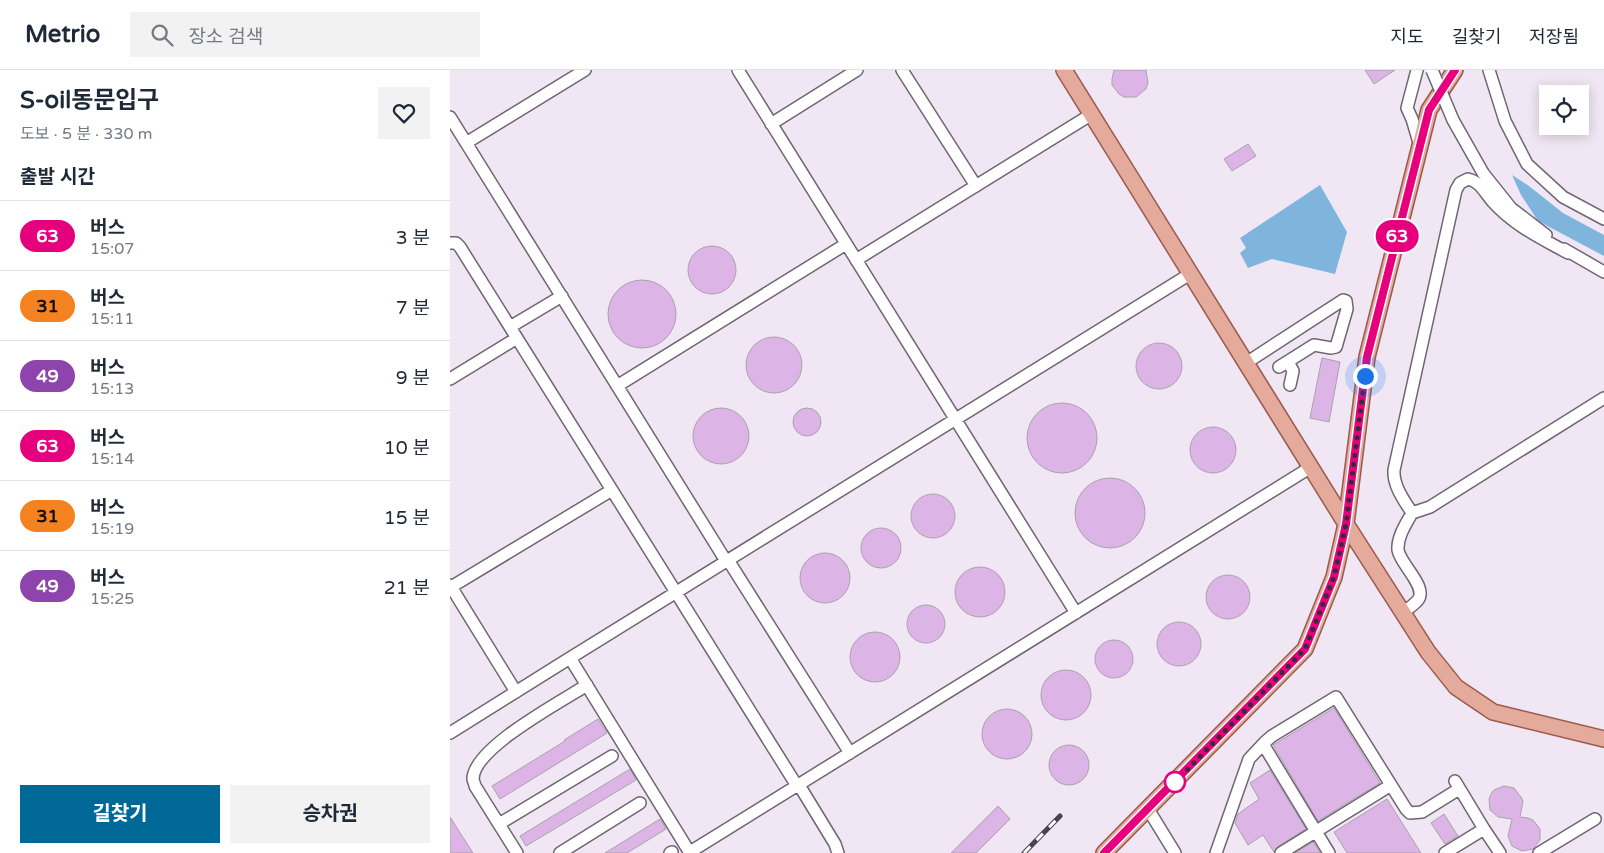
<!DOCTYPE html>
<html lang="ko">
<meta charset="utf-8">
<style>
:root{--surface:#fff;--page:#f2f2f3;--text:#1f2937;--muted:#747a83;--line:#e0e1e3;--accent:#006896}
body{margin:0;font-family:"Varela Round","Noto Sans KR",sans-serif;background:var(--page);color:var(--text);height:100vh;display:flex;flex-direction:column;font-size:19px;white-space:nowrap}
*{box-sizing:border-box;margin:0}
p{font-size:16px;color:var(--muted)}
.icon{flex:none;width:28px;height:28px;fill:none;stroke:currentColor;stroke-width:2;stroke-linecap:round;stroke-linejoin:round}
.map{position:relative;flex:1;overflow:hidden}
.panel{display:flex;flex-direction:column;background:var(--surface);width:450px}
.panel>*{flex:none}
.badge{padding:0 10px;border-radius:16px;font-size:18px;line-height:32px}
.controls{position:absolute;left:1089px;top:15px;display:grid;gap:10px}
.controls a{display:grid;place-items:center;width:50px;height:50px;border-radius:0px;background:var(--surface);box-shadow:0 2px 12px #0003;font-size:25px}
.you{position:absolute;width:25px;height:25px;margin:-12px;border:4px solid #fff;border-radius:50%;background:#1a73e8;box-shadow:0 0 0 8px #1a73e833}
.map>.badge{position:absolute;translate:-50% -50%;box-shadow:0 0 0 2px #fff}
h2{padding:0 20px;font-size:19px;line-height:45px}
.round{display:grid;place-items:center;flex:none;width:52px;height:52px;border-radius:0px;background:var(--page)}
.summary{display:flex;align-items:center;justify-content:space-between;height:85px;padding:0 20px}
h1{font-size:24px;font-weight:700;line-height:38px}
.cta{display:flex;gap:10px;margin-top:auto;padding:10px 20px}
.cta a{flex:1;height:58px;border-radius:0px;background:var(--accent);color:#fff;font-size:20px;font-weight:700;line-height:58px;text-align:center}
.cta a+a{background:var(--page);color:var(--text)}
ul{padding:0;list-style:none}
li{display:flex;align-items:center;gap:15px;height:70px;padding:0 20px;border-top:1px solid var(--line)}
li div{flex:1}
li b{display:block;font-size:19px}
li em{font-style:normal}
li .badge{min-width:55px;font-weight:700;text-align:center}
header{display:flex;align-items:center;gap:30px;box-sizing:border-box;height:70px;padding:0 25px;background:var(--surface);border-bottom:1px solid var(--line)}
header strong{font-size:24px}
nav{display:flex;gap:28px;margin-inline-start:auto;font-size:18px}
.search{width:350px;height:45px;background:var(--page);display:flex;align-items:center;gap:12px;box-sizing:border-box;padding:0 18px;border-radius:0px;color:var(--muted);font-size:19px}
main{display:flex;flex:1;min-height:0}
.map>svg:first-child{display:block}
.water{fill:#7fb5dd}
.building{fill:#dcb4e6;stroke:#aba1ad}
.lines{fill:none;stroke-linecap:round;stroke-linejoin:round}
.minor-casing{stroke:#6f6671;stroke-width:14}
.major-casing{stroke:#9a5a4c;stroke-width:18}
.minor{stroke:#fff;stroke-width:11}
.major{stroke:#e4aa9b;stroke-width:15}
.rail-casing{stroke:#4a454b;stroke-width:5}
.rail{stroke:#fff;stroke-width:3;stroke-dasharray:9;stroke-linecap:butt}
.minor-bridge-casing{stroke:#6f6671;stroke-width:14;stroke-linecap:butt}
.minor-bridge{stroke:#fff;stroke-width:11}
.line-casing{stroke:#fff;stroke-width:11}
.line{stroke:#e6007e;stroke-width:8}
.walk{stroke:#322e33;stroke-width:5;stroke-dasharray:0 9}
.stop-dot{fill:#fff;stroke:#e6007e;stroke-width:2.5}
</style>
<header>
<strong>Metrio</strong>
<div class="search"><svg class="icon" aria-label="search" viewBox="0 0 24 24"><circle cx="10" cy="10" r="6"/><path d="M15 15l6 6"/></svg>장소 검색</div>
<nav><a>지도</a><a>길찾기</a><a>저장됨</a></nav>
</header>
<main>
<section class="panel">
<div class="summary"><div><h1>S-oil동문입구</h1><p>도보 · 5 분 · 330 m</p></div><a class="round"><svg class="icon" aria-label="heart" viewBox="0 0 24 24"><path d="M12 20l-8-8c-3-5 5-10 8-4 3-6 11-1 8 4z"/></svg></a></div>
<h2>출발 시간</h2>
<ul>
<li><span class="badge" style="background:#e6007e;color:#fff">63</span><div><b>버스</b><p>15:07</p></div><em>3 분</em></li>
<li><span class="badge" style="background:#f58220;color:#111">31</span><div><b>버스</b><p>15:11</p></div><em>7 분</em></li>
<li><span class="badge" style="background:#8e44ad;color:#fff">49</span><div><b>버스</b><p>15:13</p></div><em>9 분</em></li>
<li><span class="badge" style="background:#e6007e;color:#fff">63</span><div><b>버스</b><p>15:14</p></div><em>10 분</em></li>
<li><span class="badge" style="background:#f58220;color:#111">31</span><div><b>버스</b><p>15:19</p></div><em>15 분</em></li>
<li><span class="badge" style="background:#8e44ad;color:#fff">49</span><div><b>버스</b><p>15:25</p></div><em>21 분</em></li>
</ul>
<div class="cta"><a>길찾기</a><a>승차권</a></div>
</section>
<div class="map">
<svg width="1154" height="783" viewBox="0 0 1154 783">
<rect width="100%" height="100%" fill="#f1e7f4"/>
<!-- water -->
<path class="water" d="M1062,105L1079,116L1113,143L1154,165V186L1088,151L1071,125Z
M870,115L897,162L885,204L822,189L798,198L790,183L796,178L790,168Z"/>
<!-- building -->
<path class="building" d="M664,0H696L698,13L696,19L686,27H674L669,24L662,15V9Z
M915,0H945L924,14Z
M798,74L806,86L782,101L774,89Z
M238 200a24 24 0 1 1 48 0a24 24 0 1 1-48 0Z
M158 244a34 34 0 1 1 68 0a34 34 0 1 1-68 0Z
M296 295a28 28 0 1 1 56 0a28 28 0 1 1-56 0Z
M686 296a23 23 0 1 1 46 0a23 23 0 1 1-46 0Z
M872,288L890,292L879,352L860,348Z
M577 368a35 35 0 1 1 70 0a35 35 0 1 1-70 0Z
M243 366a28 28 0 1 1 56 0a28 28 0 1 1-56 0Z
M343 352a14 14 0 1 1 28 0a14 14 0 1 1-28 0Z
M740 380a23 23 0 1 1 46 0a23 23 0 1 1-46 0Z
M625 443a35 35 0 1 1 70 0a35 35 0 1 1-70 0Z
M461 446a22 22 0 1 1 44 0a22 22 0 1 1-44 0Z
M411 478a20 20 0 1 1 40 0a20 20 0 1 1-40 0Z
M350 508a25 25 0 1 1 50 0a25 25 0 1 1-50 0Z
M505 522a25 25 0 1 1 50 0a25 25 0 1 1-50 0Z
M756 527a22 22 0 1 1 44 0a22 22 0 1 1-44 0Z
M457 554a19 19 0 1 1 38 0a19 19 0 1 1-38 0Z
M707 574a22 22 0 1 1 44 0a22 22 0 1 1-44 0Z
M400 587a25 25 0 1 1 50 0a25 25 0 1 1-50 0Z
M645 589a19 19 0 1 1 38 0a19 19 0 1 1-38 0Z
M591 625a25 25 0 1 1 50 0a25 25 0 1 1-50 0Z
M884,638L930,713L868,751L823,675Z
M532 664a25 25 0 1 1 50 0a25 25 0 1 1-50 0Z
M148,649L157,663L50,729L42,716L115,671L114,670Z
M599 695a20 20 0 1 1 40 0a20 20 0 1 1-40 0Z
M180,699L186,710L76,776L70,766Z
M820,700L856,759L827,777L824,782L813,765L798,775L785,753L788,744L809,729L800,713Z
M1054,716L1064,718L1071,727L1073,731L1070,747L1078,748L1083,750L1090,759V770L1083,779L1072,781L1062,776L1058,766L1062,749L1048,747L1040,740L1039,729L1041,724L1044,720Z
M937,729L971,783H897L884,762Z
M548,736L560,749L526,783H501Z
M994,744L1008,766L995,774L981,753Z
M0,747L23,783H0Z
M210,749L216,759L177,783H155Z
M863,772L870,783H845Z"/>
<g class="lines">
<!-- minor casing -->
<g class="minor-casing">
<path id="minor" d="M288,0L626,543
M452,0L526,116
M967,0L957,38L962,49L970,76
M1039,0L1055,51L1077,94L1113,127L1154,149
M0,47L276,491
M321,54L407,0
M16,73L135,0
M1033,103L1061,138L1096,165
M0,173H6L10,177L347,716
M1114,179L1154,202
M406,190L642,44
M60,257L112,226
M838,292L843,301L840,315
M796,293L893,230L896,231L897,239L886,277L881,278L864,275L829,297
M0,309L67,268
M167,316L396,174
M962,443L980,437L1154,328
M278,490L400,683
M0,515L66,622
M1,517L162,420
M953,543C957,539 964,535 968,530C978,517 950,494 948,480C947,467 956,454 962,443C954,430 943,416 944,400L1006,120L1010,113L1018,109C1031,112 1034,122 1043,132C1065,156 1091,168 1118,183
M120,588L740,204
M0,663L120,588L240,783
M813,674L879,783
M1005,711L1034,759
M349,715L385,774L388,783
M698,739L725,783
M49,754L162,686
M240,782L861,397
M67,783L25,716C25,714 23,711 23,709C23,678 112,631 137,615
M110,783L190,733
M220,783L222,782
M766,783L799,689L815,672L822,666L886,627L956,739L960,743L972,742L1009,719
M831,783L941,715
M995,783L1034,759L1050,783
M1089,783L1145,749"/>
</g>
<!-- major casing -->
<g class="major-casing">
<path id="major" d="M614,0L896,454L978,582L1006,617L1043,642L1154,669
M654,783L855,579L884,507L896,454L917,287L979,40L1005,0"/>
</g>
<!-- minor -->
<use href="#minor" class="minor"/>
<!-- major -->
<use href="#major" class="major"/>
<!-- rail casing -->
<g class="rail-casing">
<path id="rail" d="M574,783L610,746"/>
</g>
<!-- rail -->
<use href="#rail" class="rail"/>
<!-- minor-bridge casing -->
<g class="minor-bridge-casing">
<path id="minor-bridge" d="M982,0L1003,50L1033,103"/>
</g>
<!-- minor-bridge -->
<use href="#minor-bridge" class="minor-bridge"/>
</g>
<g class="lines">
<!-- line casing -->
<g class="line-casing">
<path id="line" d="M654,783L855,579L884,507L896,454L917,287L979,40L1005,0"/>
</g>
<!-- line -->
<use href="#line" class="line"/>
<!-- walk -->
<path class="walk" d="M725,712L855,579L884,507L896,454L915,306"/>
</g>
<!-- markers -->
<circle class="stop-dot" cx="725" cy="712" r="10"/>
</svg>
<div class="controls">
<a><svg class="icon" aria-label="locate" viewBox="0 0 24 24"><circle cx="12" cy="12" r="6"/><path d="M12 2v4M12 18v4M2 12h4M18 12h4"/></svg></a>
</div>
<div class="you" style="left:915px;top:306px"></div>
<b class="badge" style="left:947px;top:166px;background:#e6007e;color:#fff">63</b>
</div>
</main>
